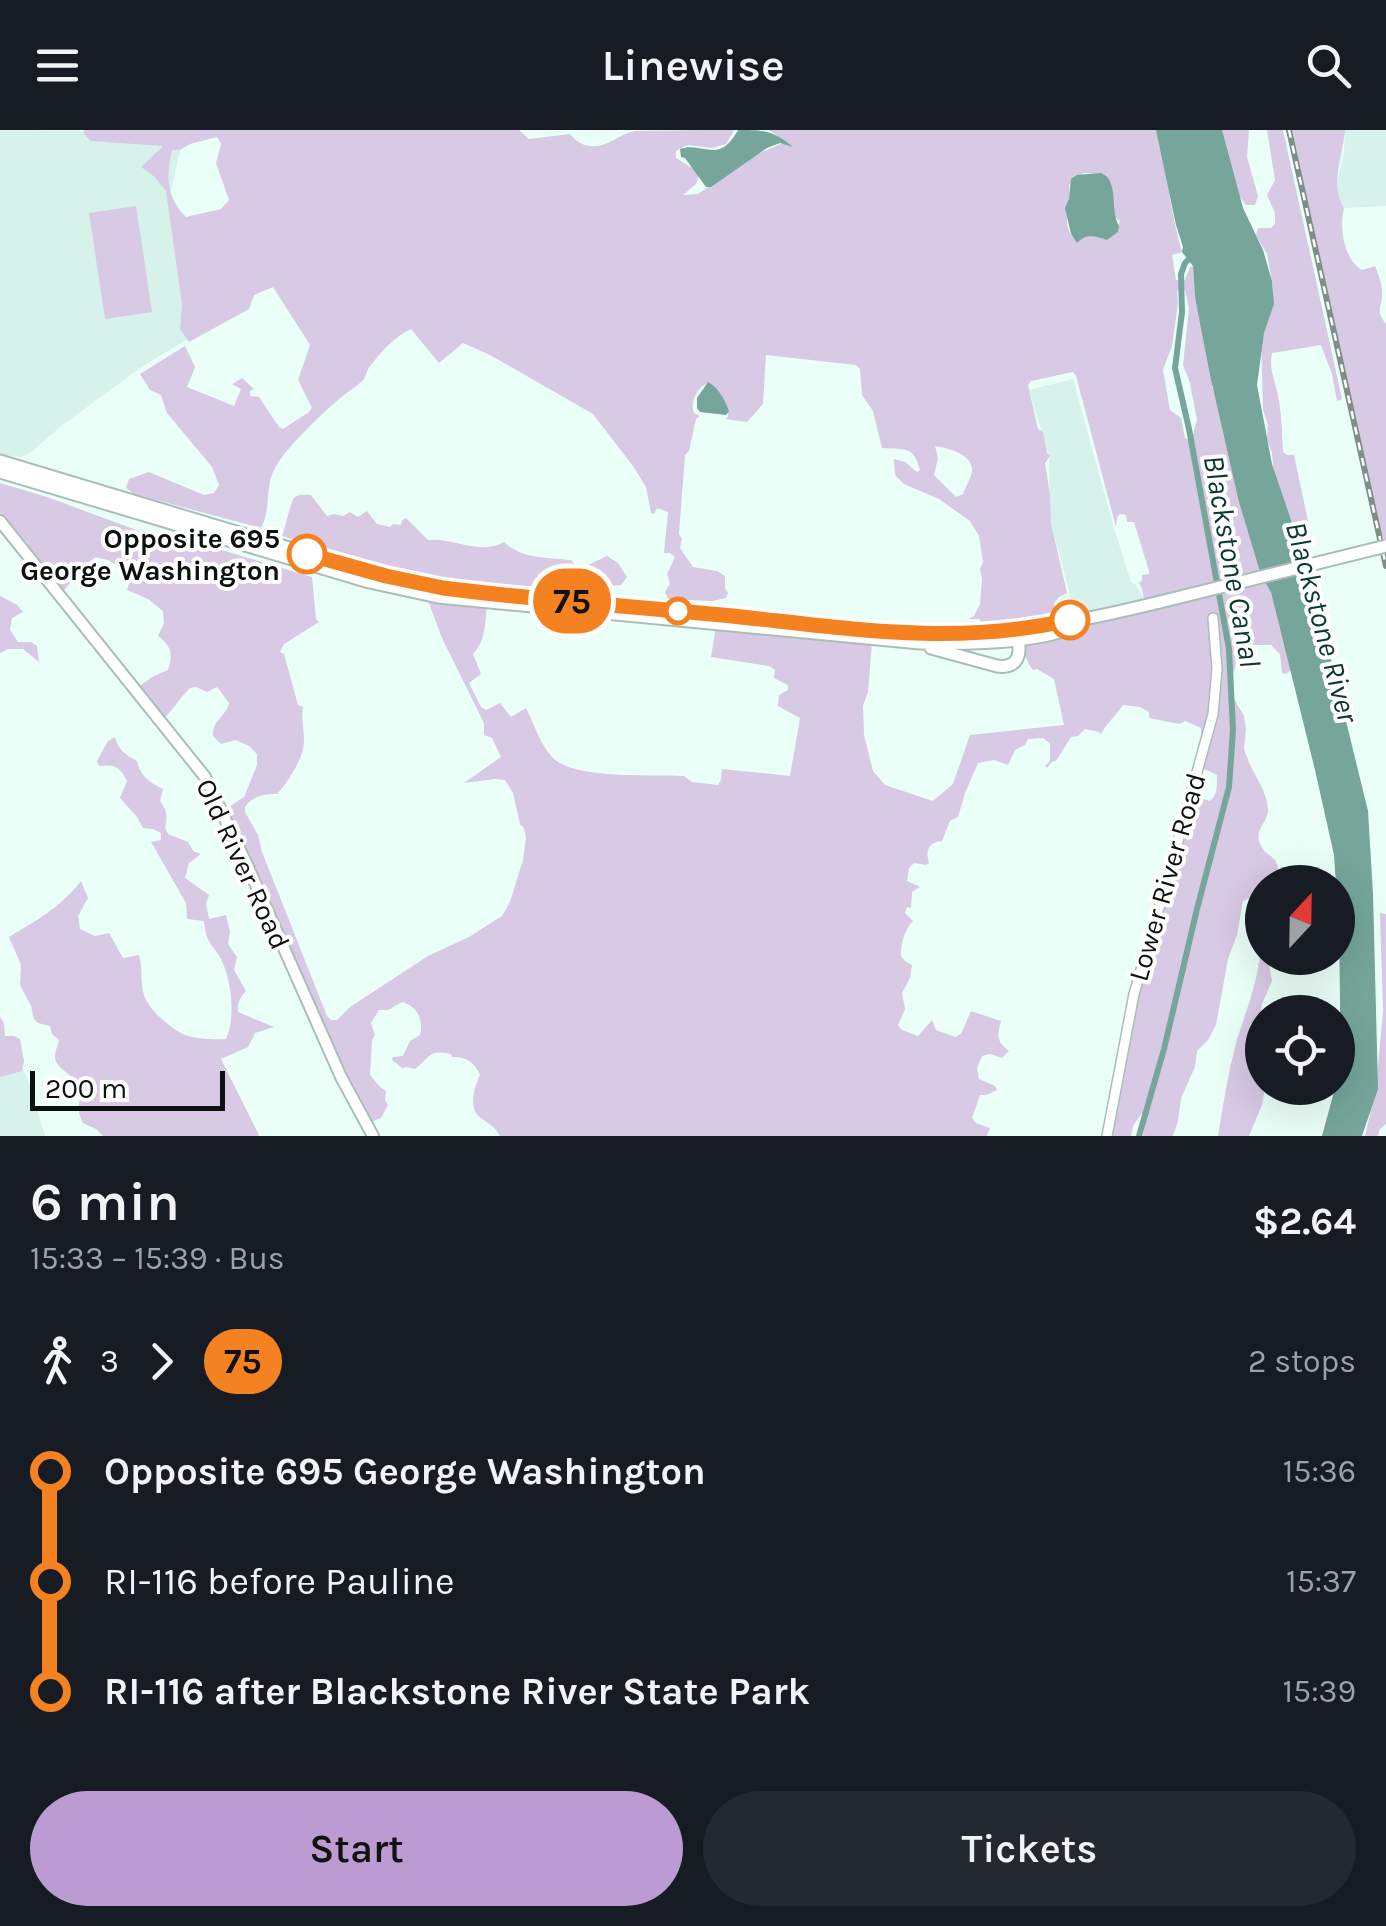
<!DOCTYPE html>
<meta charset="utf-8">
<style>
:root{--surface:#171b24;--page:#242831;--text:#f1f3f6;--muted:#9ea1a6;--accent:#bb9bd1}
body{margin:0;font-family:Karla,sans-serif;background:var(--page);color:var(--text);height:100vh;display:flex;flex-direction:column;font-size:38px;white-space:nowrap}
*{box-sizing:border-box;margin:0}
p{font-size:32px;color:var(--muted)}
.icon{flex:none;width:55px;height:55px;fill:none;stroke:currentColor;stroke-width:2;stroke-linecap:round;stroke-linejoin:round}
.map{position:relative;height:1006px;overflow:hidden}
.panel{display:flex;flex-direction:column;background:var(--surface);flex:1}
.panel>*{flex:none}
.badge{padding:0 20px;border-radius:32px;font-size:35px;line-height:65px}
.needle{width:65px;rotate:22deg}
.controls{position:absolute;left:1245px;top:735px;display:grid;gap:20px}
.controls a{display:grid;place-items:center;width:110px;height:110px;border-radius:50%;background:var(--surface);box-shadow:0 10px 40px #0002;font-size:50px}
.scale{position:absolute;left:30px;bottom:25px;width:195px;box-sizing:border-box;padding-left:10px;border:5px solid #0a110f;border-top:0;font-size:28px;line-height:35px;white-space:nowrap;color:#0a110f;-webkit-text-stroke:8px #fff;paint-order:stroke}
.map>.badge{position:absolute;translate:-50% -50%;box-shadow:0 0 0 5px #fff}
.legs{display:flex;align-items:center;gap:15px;height:110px;padding:0 30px;font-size:32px}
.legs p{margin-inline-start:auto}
.headline{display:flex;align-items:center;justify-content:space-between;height:170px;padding:0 30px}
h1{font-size:55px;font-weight:600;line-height:75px}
.button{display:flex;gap:20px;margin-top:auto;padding:20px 30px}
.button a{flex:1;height:115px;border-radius:60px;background:var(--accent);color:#111;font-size:40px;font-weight:600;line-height:115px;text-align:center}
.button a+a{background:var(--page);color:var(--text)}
ul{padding:0 30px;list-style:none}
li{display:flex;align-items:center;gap:35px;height:110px;font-size:38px}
li i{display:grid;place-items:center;width:15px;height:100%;margin:0 12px;background:currentColor}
li i::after{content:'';width:25px;height:25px;margin:-12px;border:8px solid;border-radius:50%;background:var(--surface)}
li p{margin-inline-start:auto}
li:first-child i{background:linear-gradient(#0000 50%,currentColor 0)}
li:last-child i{background:linear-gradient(currentColor 50%,#0000 0)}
header{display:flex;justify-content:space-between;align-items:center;height:130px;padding:0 30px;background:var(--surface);font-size:45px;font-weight:600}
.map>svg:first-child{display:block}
.built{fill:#d6f2eb}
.green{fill:#d8c9e4;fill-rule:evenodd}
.water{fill:#75a699}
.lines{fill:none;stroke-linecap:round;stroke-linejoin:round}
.canal{stroke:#75a699;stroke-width:6}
.tertiary-casing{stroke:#aabdb8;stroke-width:12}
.secondary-casing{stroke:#aabdb8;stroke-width:14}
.primary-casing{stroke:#aabdb8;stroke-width:15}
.tertiary{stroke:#fff;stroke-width:9}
.secondary{stroke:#fff;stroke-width:10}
.primary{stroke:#fff;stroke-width:11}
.rail-casing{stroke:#808e8a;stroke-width:6}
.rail{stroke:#fff;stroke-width:2.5;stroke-dasharray:8;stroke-linecap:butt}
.primary-bridge-casing{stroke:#aabdb8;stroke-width:15;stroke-linecap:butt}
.primary-bridge{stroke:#fff;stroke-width:11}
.line-1-casing{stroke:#fff;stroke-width:22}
.line-1{stroke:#f58220;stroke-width:15}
.stop-1-dot{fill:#fff;stroke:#f58220;stroke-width:5}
.labels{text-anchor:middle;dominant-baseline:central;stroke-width:8;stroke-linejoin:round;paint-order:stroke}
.stop-label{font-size:28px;font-weight:bold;fill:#0a110f;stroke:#fff;text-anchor:end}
.street-label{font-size:28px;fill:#0a110f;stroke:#fff}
.water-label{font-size:30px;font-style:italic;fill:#0b3930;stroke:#fff}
</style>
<header><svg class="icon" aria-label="menu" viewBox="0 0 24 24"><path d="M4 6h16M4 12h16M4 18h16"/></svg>Linewise<svg class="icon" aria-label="search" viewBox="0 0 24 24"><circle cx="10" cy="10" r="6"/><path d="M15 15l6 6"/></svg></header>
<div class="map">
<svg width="1386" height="1006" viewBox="0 0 1386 1006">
<rect width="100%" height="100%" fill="#ebfff9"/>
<!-- built -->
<path class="built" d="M0,0L184,2L171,62L186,210L140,238L60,297L30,323L21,327L0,325Z
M1345,0H1386V76L1344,78L1341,76L1336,57L1344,22Z
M1073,249L1114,398L1131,452L1136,455L1148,475L1085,490L1075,484L1050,388L1049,326L1029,260Z
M21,937L28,949L45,1006H0V945Z"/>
<!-- green -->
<path class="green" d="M84,0H519L529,9L570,4C576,11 581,15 590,16C608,18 619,4 635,1C667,0 702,0 734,0L726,14L712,18L687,15L676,21V28L700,43L696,54L683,65L698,64L757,24L783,13L784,11L769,0H1157C1167,40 1170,82 1182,122L1172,125L1176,150H1185L1190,137L1193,136L1195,166L1213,250L1212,257L1231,311L1293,538L1286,544L1282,543L1280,524L1271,515H1246L1237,524L1235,539L1229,550L1233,567L1244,586L1246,599L1244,619L1250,635C1256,647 1269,667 1268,681C1267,692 1256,699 1259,711C1265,731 1281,720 1278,752H1262V828H1268L1272,851L1262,874L1259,892L1262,901V958H1265L1262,975L1249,1006H1218C1223,975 1228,944 1236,913C1249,870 1276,811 1250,768L1243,771L1237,805L1228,829L1216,895L1208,910L1197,921L1195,937L1181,968L1178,991L1173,1006H1143L1145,992L1142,983L1133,996L1131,1006H1107L1133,869L1191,665L1210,671C1218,663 1217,656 1217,645L1198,636C1201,622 1202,611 1201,598L1185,591L1179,594L1149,588V582L1140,577L1123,575C1116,585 1107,593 1101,604L1099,602L1085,599L1078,606L1071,607L1056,631L1052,632L1047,638L1045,636L1050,631V613L1043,608L1028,609L1025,615L1015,620L1008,635L994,630L978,633L965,663L958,687L950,691L942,711C929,712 925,720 929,733L926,735L914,733L909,738L907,751L920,757L912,762L911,778L907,777L905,783L913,791C906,797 900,815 901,825C903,831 907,832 912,835L910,848L902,863L905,879L898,895L902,900L918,906L932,890L936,900L955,907L961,904L971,881L1001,891C997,906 996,911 1009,921L1002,928L990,924L982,926L977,938L979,949L995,956L997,960L986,965H980L972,988L976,993L990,998L987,1006H500C494,996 491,995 482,989C467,979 474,959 480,945C475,932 465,926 452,927L451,924C428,919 430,928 415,939L407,937L402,938L392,930L393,927L403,926L410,911L420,905C424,890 417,876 402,872L388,880H379L371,893L375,905L372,910L370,945L380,957L386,961L385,970L388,975L381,988L366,994L223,681L244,667L257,635V624L249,616L236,610L221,614L213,606C212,590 226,587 229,573L217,557L207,562L196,557L190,558C179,568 173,581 162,590L135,559L154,546L168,540C173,524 172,517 158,506L164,493L163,481L148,469L127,460C131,449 130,448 122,441C110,429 111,431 95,427L62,462L34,423L26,420L28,414L0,383V353L47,367L158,408L185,409L312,447L316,489L319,492L284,514L280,522L284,524L298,575L303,577C301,589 304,599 304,611C304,628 288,652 277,664C264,664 252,666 245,677V682L258,705L262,722L327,886L331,890H337L350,877L428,826L469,807L502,786L510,772L523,730L526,708L524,698L520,694L513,663L505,650L495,649L464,653L501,627L492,608L484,605V593L442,508L426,465L487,474C485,492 486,511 473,524L481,544L469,553L481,577L486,580L500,573L511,587L526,578C534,594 540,614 552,627C573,650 652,644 684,646L692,652L718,655L721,650L722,639L790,646L800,588L778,576L779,565L788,560V555L774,548L775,540L769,536L711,527L716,497L872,512L868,562L863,576L864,605L873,641L885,655L933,671L953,654L970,605L1064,595L1054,549L1037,539L1033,540C1025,530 1024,521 1022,509L1145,475L1142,459L1139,453L1142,450V445L1149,444V441L1134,392H1127L1126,385L1120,384L1117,387L1116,397L1076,246L1073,242L1031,251L1028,255L1038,299L1043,302L1047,323L1050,326L1045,333L1050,365L1051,393L1067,463L1059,467L1054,473L1058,495L982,505L980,489H968L974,486L980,474L982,449L980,439L983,432L979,406L970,391L939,369L904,354L895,345L894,329L905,332L917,342L920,340C913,315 906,320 882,318L873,281L862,265L860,239L856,235L766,225L763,274L747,292L725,289L728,287C729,273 717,261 708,253C697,257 690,272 694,283L700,286L696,289L689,321L685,325L679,404L682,409L680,418L693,437L717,441L725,446V458L728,463L726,468L712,471L668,469L665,462L670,454L667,444L675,427L670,423H664L668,382L657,378L654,384L651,383L646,357L633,336L593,284L490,225L463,213L439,233L411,199C394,207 382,221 371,235C367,239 367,244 364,249C358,256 347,262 339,269C321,285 286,317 275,338C264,358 272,377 261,398L134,364L126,358L129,349L149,342L204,365L214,363L219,355L212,337L167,283L161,265L150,260L140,244L185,216L195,237L187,257L234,276L241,259L232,254L242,248L254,259L250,261V266L259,267L279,297L283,299L309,282L312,278L298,250L310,215L273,157L254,165L249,179L189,212L180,199L182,174L166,61L155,47L141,37L163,16L91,11L84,4ZM217,7L221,14L216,33L229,70L221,79L186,87C166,67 166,46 172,20H180L190,14ZM1084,43L1100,44L1114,86L1120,91L1114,104H1094L1077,111C1058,96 1073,75 1069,55L1074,49ZM1185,160L1189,178L1183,235L1190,253L1197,290L1191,311L1185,308L1181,288L1170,280L1163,240L1172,216L1178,173L1177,161ZM935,316C947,318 971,323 972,339C973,345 965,358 963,364L956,367L934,345L938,328Z
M1221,0H1249L1247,27L1258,66L1255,75H1246L1238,64Z
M1267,0H1283L1342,269L1337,271L1332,244L1321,215L1272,223C1268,241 1277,254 1279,271C1282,288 1282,305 1283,322L1287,325H1294L1311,405L1306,408L1309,418L1300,420L1274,345L1272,323L1267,309L1268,295L1263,280L1261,210L1273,173V157L1267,124L1256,105L1258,98H1271L1275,94V83L1267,65L1275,50Z
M1292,0H1345C1343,27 1329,55 1344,78C1339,97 1344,130 1362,140L1375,136C1378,144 1382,153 1382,161C1383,178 1374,178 1386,194V414L1380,399Z
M136,76L152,182L105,189L89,83Z
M311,365L327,386L334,384L343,386L350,382L358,387L367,381L377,394L390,397L393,394L401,395L402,390L406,388L428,410C454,407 479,426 504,412C521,429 549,428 571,430L577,436L582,438L607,426L618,433L627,447L621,455L573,460L445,449L380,436L282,406C285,399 291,369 295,367C299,364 306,365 311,365Z
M0,466L17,475L23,482L12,488L10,500L18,512H31L37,516L39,532L23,519H8L0,523Z
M115,607C117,619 127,626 137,631C141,647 149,652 163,659L160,671C167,680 168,687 165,697L168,704L188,712L193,721L201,724L189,733L185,748L209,765L206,774L209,789L226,785L230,802L228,814L237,827L234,840L246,861C240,867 237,874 238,882L274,897L255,903L248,917L221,929L259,1005L257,1006H103L96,999L83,993C74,974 82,974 80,960C78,945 55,940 55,927C55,921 58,915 59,910L52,904L50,896L38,893L34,889L31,876L20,855L21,835L9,807C37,790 61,777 81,751L88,768L78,786L80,799L95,806L109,803L123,828L139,825C143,838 140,853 144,865C148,879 171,899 185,905C196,909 215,910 226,909C235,889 232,856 224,836C216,815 206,817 204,791L187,789L186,773L151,712L161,710V703L153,699L143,698L137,687L120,668L127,651C120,637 115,634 99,636L97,631L108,611Z
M1380,783L1386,784V994L1380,999L1378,1006H1365L1376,958L1383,882Z
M0,887L4,893L5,906H14L20,909L24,931L22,941L0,947Z"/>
<!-- water -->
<path class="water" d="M738,0C763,0 773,0 793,17L780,13L767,18L711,57H706L685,28L681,27L680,19C704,11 718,36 738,0Z
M1156,0H1222L1243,78L1263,120L1272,151L1274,174L1264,203L1257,255L1272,334L1312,452L1368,681L1373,764L1378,959L1362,1006H1322L1335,958H1338L1341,940L1339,798L1334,725L1315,640L1271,462L1261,445L1239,372L1210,245L1195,167L1193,136L1182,122L1183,117L1176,95Z
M1101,43C1120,51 1109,78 1119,96L1118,102L1107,110C1095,106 1087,103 1077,113L1071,104L1065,78L1069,69L1071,49L1077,45Z
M708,252C719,258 725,270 729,281L726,285L700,282L697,278V268Z"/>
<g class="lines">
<!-- canal -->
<path class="canal" d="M1139,1006L1164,919L1197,779L1229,657L1233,600L1229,519L1189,299L1175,238L1182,182L1181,144L1185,133L1194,124"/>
<!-- tertiary casing -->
<g class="tertiary-casing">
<path id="tertiary" d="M1107,1006L1134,864L1174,726L1213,584L1217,539L1213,488"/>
</g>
<!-- secondary casing -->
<g class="secondary-casing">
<path id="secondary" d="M0,391L205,647L248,737L341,947L373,1006"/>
</g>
<!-- primary casing -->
<g class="primary-casing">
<path id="primary" d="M0,331L359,439L420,454L478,462L934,505C1011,506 1086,490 1160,472
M0,342L369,452L438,467L920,513C961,514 1048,514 1083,492
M931,518L997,536C1018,539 1023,523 1016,506"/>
</g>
<!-- tertiary -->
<use href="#tertiary" class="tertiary"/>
<!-- secondary -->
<use href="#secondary" class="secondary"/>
<!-- primary -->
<use href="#primary" class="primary"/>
<!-- rail casing -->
<g class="rail-casing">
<path id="rail" d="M1289,0L1386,436"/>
</g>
<!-- rail -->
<use href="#rail" class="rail"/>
<!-- primary-bridge casing -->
<g class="primary-bridge-casing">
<path id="primary-bridge" d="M1160,472L1386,416"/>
</g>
<!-- primary-bridge -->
<use href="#primary-bridge" class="primary-bridge"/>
</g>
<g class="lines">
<!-- line-1 casing -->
<g class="line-1-casing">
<path id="line-1" d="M307,424L386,446L443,458C536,470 629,476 722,485C841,497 951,517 1070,490"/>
</g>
<!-- line-1 -->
<use href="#line-1" class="line-1"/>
</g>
<!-- markers -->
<g class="stop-1-dot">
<circle cx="307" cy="424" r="18"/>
<circle cx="678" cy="481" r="12"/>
<circle cx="1070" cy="490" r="18"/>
</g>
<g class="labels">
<!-- stop labels -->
<g class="stop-label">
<text x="280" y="408">Opposite 695<tspan x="280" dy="32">George Washington</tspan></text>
</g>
<!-- street labels -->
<g class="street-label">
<text transform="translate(243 734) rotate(65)">Old River Road</text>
<text transform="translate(1167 747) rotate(-74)">Lower River Road</text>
</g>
<!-- water labels -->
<g class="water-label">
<text transform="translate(1232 431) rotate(80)">Blackstone Canal</text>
<text transform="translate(1322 492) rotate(75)">Blackstone River</text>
</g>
</g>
</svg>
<div class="controls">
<a><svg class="needle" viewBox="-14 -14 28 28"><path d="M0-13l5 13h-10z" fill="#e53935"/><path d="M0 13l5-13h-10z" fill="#9ea1a6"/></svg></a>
<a><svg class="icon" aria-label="locate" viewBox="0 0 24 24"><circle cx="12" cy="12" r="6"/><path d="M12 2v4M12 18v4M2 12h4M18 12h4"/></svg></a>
</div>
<div class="scale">200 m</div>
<b class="badge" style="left:572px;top:471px;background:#f58220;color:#111">75</b>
</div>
<section class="panel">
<div class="headline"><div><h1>6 min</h1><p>15:33 – 15:39 · Bus</p></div><b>$2.64</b></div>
<div class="legs"><svg class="icon" aria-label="walk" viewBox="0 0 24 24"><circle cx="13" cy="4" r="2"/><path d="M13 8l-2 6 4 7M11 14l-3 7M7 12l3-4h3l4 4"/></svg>3<svg class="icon" aria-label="forward" viewBox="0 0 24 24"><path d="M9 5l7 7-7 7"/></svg><b class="badge" style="background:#f58220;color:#111">75</b><p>2 stops</p></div>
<ul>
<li><i style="color:#f58220"></i><b>Opposite 695 George Washington</b><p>15:36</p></li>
<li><i style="color:#f58220"></i><span>RI-116 before Pauline</span><p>15:37</p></li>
<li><i style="color:#f58220"></i><b>RI-116 after Blackstone River State Park</b><p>15:39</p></li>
</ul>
<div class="button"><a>Start</a><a>Tickets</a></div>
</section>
